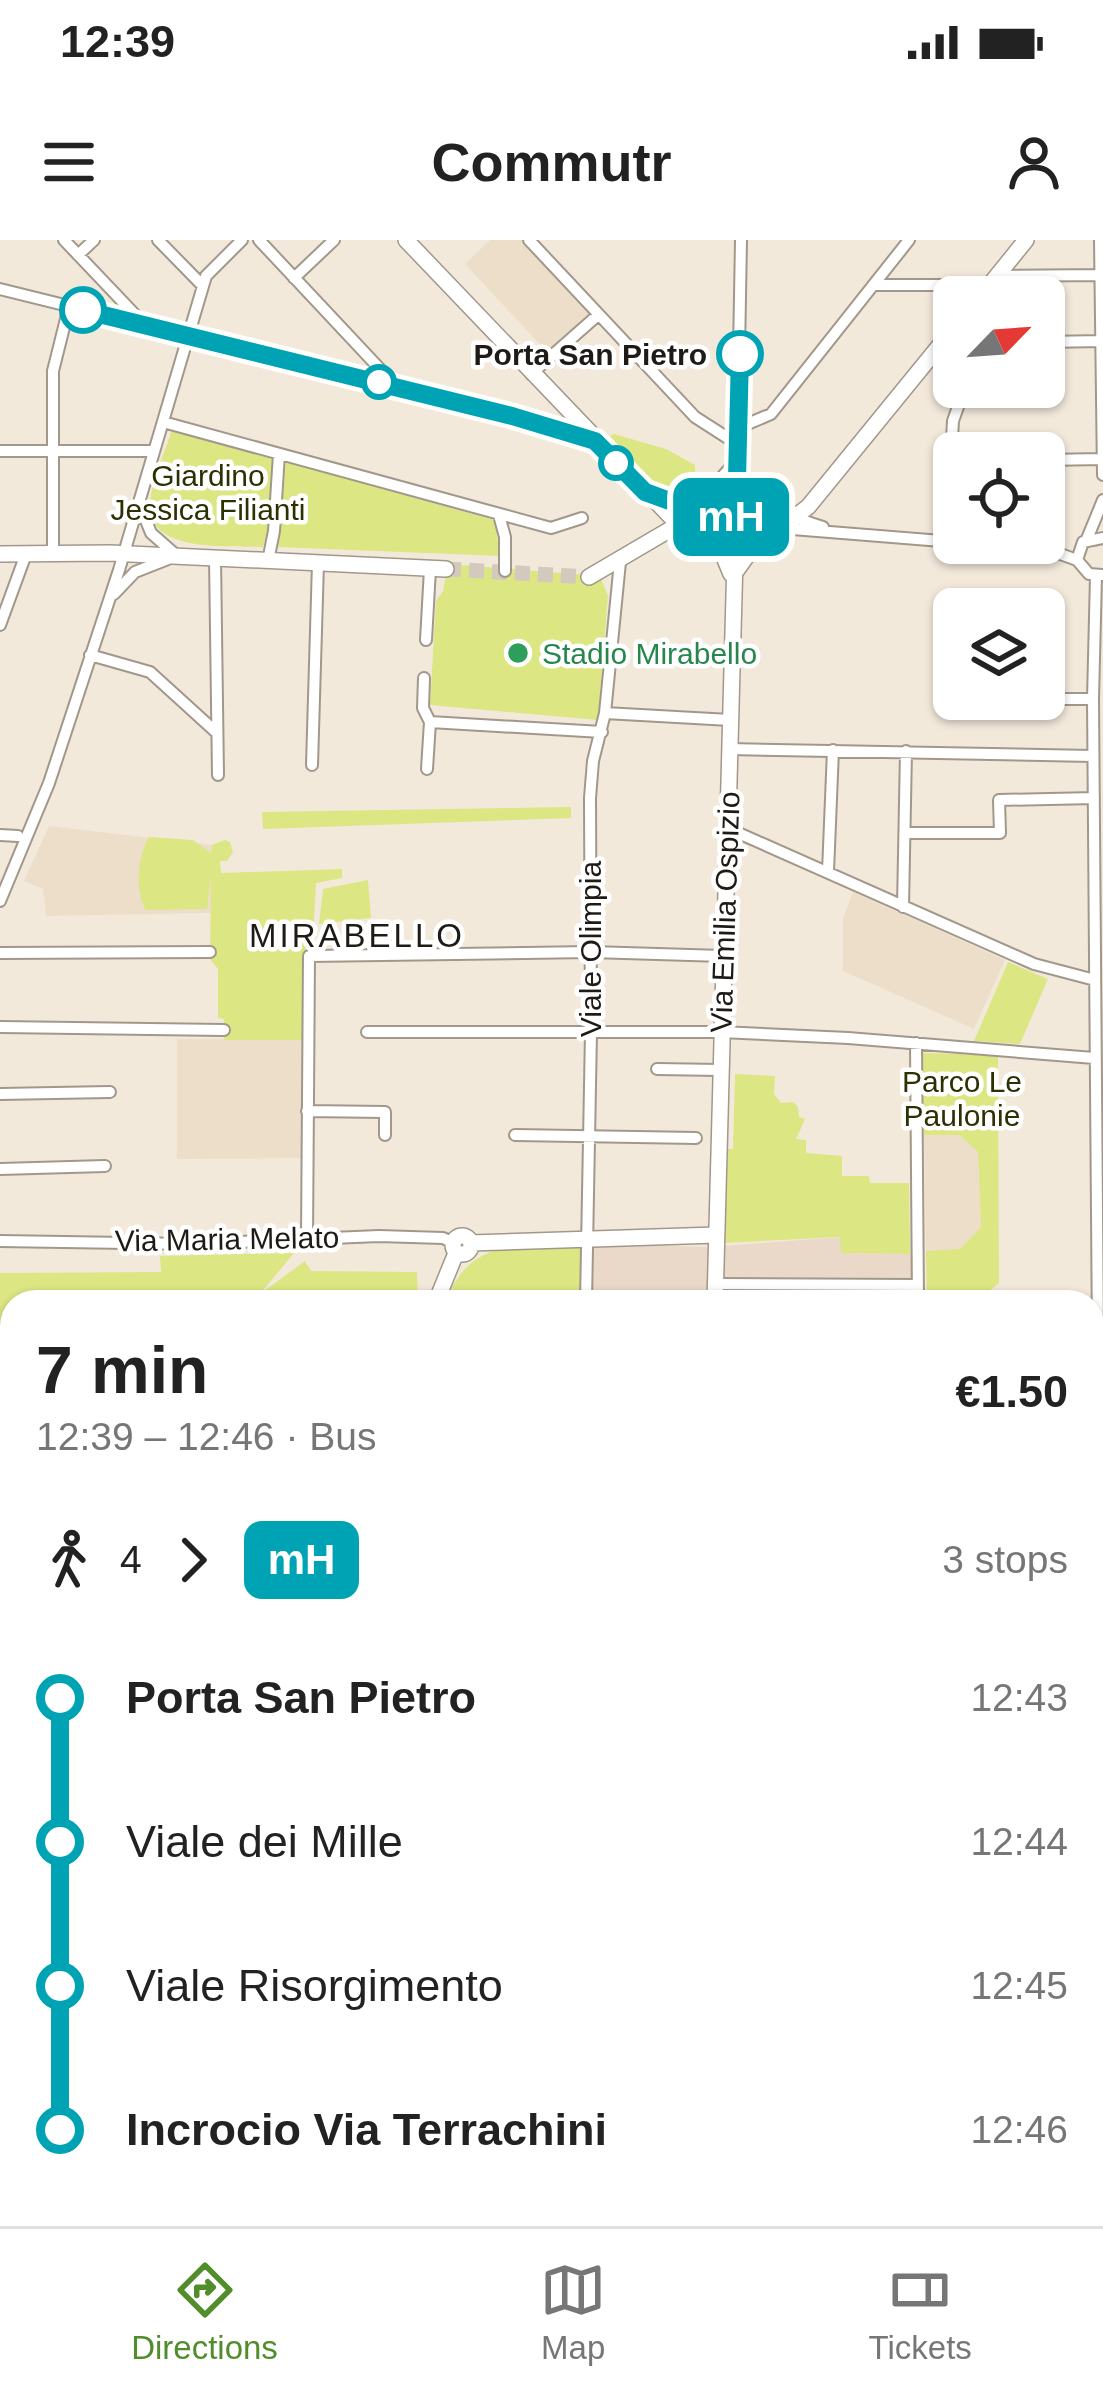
<!DOCTYPE html>
<meta charset="utf-8">
<style>
:root{--surface:#fff;--page:#f2f2f2;--text:#222;--muted:#767676;--line:#e0e0e0;--accent:#528d2b}
body{margin:0;font-family:Arial,sans-serif;background:var(--page);color:var(--text);height:100vh;display:flex;flex-direction:column;font-size:45px;white-space:nowrap}
*{box-sizing:border-box;margin:0}
p{font-size:39px;color:var(--muted)}
.icon{flex:none;width:66px;height:66px;fill:none;stroke:currentColor;stroke-width:2;stroke-linecap:round;stroke-linejoin:round}
.map{position:relative;flex:1;overflow:hidden}
.panel{position:absolute;left:0px;top:1050px;width:1104px;height:936px;display:flex;flex-direction:column;background:var(--surface);border-radius:36px 36px 0 0;box-shadow:0 3px 9px #0004}
.panel>*{flex:none}
.badge{padding:0 24px;border-radius:18px;font-size:42px;line-height:78px}
.needle{width:78px;rotate:65deg}
.buttons{position:absolute;left:933px;top:36px;display:grid;gap:24px}
.buttons a{display:grid;place-items:center;width:132px;height:132px;border-radius:18px;background:var(--surface);box-shadow:0 3px 9px #0004;font-size:60px}
.map>.badge{position:absolute;translate:-50% -50%;box-shadow:0 0 0 6px #fff}
.legs{display:flex;align-items:center;gap:18px;height:132px;padding:0 36px;font-size:39px}
.legs p{margin-inline-start:auto}
.headline{display:flex;align-items:center;justify-content:space-between;height:204px;padding:0 36px}
h1{font-size:66px;font-weight:600;line-height:90px}
ul{padding:0 36px;list-style:none}
li{display:flex;align-items:center;gap:42px;height:144px;font-size:45px}
li i{display:grid;place-items:center;width:18px;height:100%;margin:0 15px;background:currentColor}
li i::after{content:'';width:30px;height:30px;margin:-15px;border:9px solid;border-radius:50%;background:var(--surface)}
li p{margin-inline-start:auto}
li:first-child i{background:linear-gradient(#0000 50%,currentColor 0)}
li:last-child i{background:linear-gradient(currentColor 50%,#0000 0)}
.status{display:flex;justify-content:space-between;align-items:center;height:84px;padding:0 60px;background:var(--surface);direction:ltr}
.status svg{height:33px;fill:currentColor}
header{display:flex;justify-content:space-between;align-items:center;height:156px;padding:0 36px;background:var(--surface);font-size:54px;font-weight:600}
.tab-bar{display:flex;justify-content:space-around;align-items:center;height:168px;border-top:3px solid var(--line);background:var(--surface);font-size:33px;color:var(--muted)}
.tab-bar a{display:grid;justify-items:center;gap:6px}
.tab-bar .current{color:var(--accent)}
.map>svg:first-child{display:block}
.built{fill:#eddeca}
.industrial{fill:#ead9c8}
.green{fill:#dce682}
.lines{fill:none;stroke-linecap:round;stroke-linejoin:round}
.secondary-tunnel{stroke:#d3cabd;stroke-width:15;stroke-dasharray:15 8;stroke-linecap:butt}
.street-casing{stroke:#a1988b;stroke-width:14}
.secondary-casing{stroke:#a1988b;stroke-width:18}
.street{stroke:#fff;stroke-width:10}
.secondary{stroke:#fff;stroke-width:15}
.rail{stroke:#69635b;stroke-width:3;stroke-dasharray:21 21;stroke-linecap:butt}
.secondary-bridge-casing{stroke:#a1988b;stroke-width:18;stroke-linecap:butt}
.secondary-bridge{stroke:#fff;stroke-width:15}
.line-1-casing{stroke:#fff;stroke-width:27}
.line-1{stroke:#00a3b4;stroke-width:18}
.stop-1-dot{fill:#fff;stroke:#00a3b4;stroke-width:6}
.leisure-dot{fill:#2e9e5b;stroke:#fff;stroke-width:4.5}
.labels{text-anchor:middle;dominant-baseline:central;stroke-width:9;stroke-linejoin:round;paint-order:stroke}
.stop-label{font-size:30px;font-weight:bold;fill:#1e1b16;stroke:#fff;text-anchor:end}
.park-label{font-size:30px;fill:#2d3002;stroke:#fff}
.leisure-label{font-size:30px;fill:#27864d;stroke:#fff;text-anchor:start}
.street-label{font-size:30px;fill:#1e1b16;stroke:#fff}
.neighbourhood-label{font-size:33px;letter-spacing:3px;fill:#1e1b16;stroke:#fff}
</style>
<div class="status"><b>12:39</b><svg viewBox="0 0 49 12"><path d="M0 12V9h3v3zM5 12V6h3v6zM10 12V3h3v9zM15 12V0h3v12zM26 1h20v11H26zM47 4h2v5h-2z"/></svg></div>
<header><svg class="icon" aria-label="menu" viewBox="0 0 24 24"><path d="M4 6h16M4 12h16M4 18h16"/></svg>Commutr<svg class="icon" aria-label="person" viewBox="0 0 24 24"><circle cx="12" cy="8" r="4"/><path d="M4 21q1-7 8-7t8 7"/></svg></header>
<div class="map">
<svg width="1103" height="1986" viewBox="0 0 1103 1986">
<rect width="100%" height="100%" fill="#f3e9db"/>
<!-- built -->
<path class="built" d="M490,0H525L594,74L550,115L465,24Z
M49,586L212,605L211,673L46,676L43,649L24,641Z
M853,652L1005,720L974,789L843,731V678Z
M177,799L307,800L308,918L177,919Z
M924,895H959L978,912L981,987L960,1010L926,1011Z"/>
<!-- industrial -->
<path class="industrial" d="M841,997L842,1013L917,1014L918,1062H589V1003L709,1007Z
M1103,1398V1986H714V1974H1092V1408Z"/>
<!-- green -->
<path class="green" d="M172,190L273,219L268,291L263,307C228,305 138,315 151,255C155,233 165,211 172,190Z
M614,194L666,209L695,225V256C657,257 635,222 610,196Z
M286,222L495,280L500,316L278,307Z
M448,324L600,336L608,356L598,480L430,465L436,361L443,351Z
M571,567V578L263,589L262,572Z
M149,597L193,600L211,613L212,605L225,600L230,602L233,612L227,621H220L221,633L342,629V638L316,643L307,800H224V779L218,778V729L210,719L211,636L207,669L146,670C134,651 138,616 149,597Z
M368,640L371,678L319,684L323,649Z
M1008,722L1048,739L1020,804L974,801Z
M922,813L998,815L999,1043L975,1062H927L926,1011L960,1009L981,987L978,912L959,895H924Z
M735,834L775,836L774,854L781,863L793,862L798,867L799,877L805,879L796,899L806,900V913L842,916V936H869L870,943H909L910,1014L841,1013L840,997L723,1003L724,909H733Z
M580,1004V1062H446C469,996 521,1007 580,1004Z
M294,1013L260,1054L305,1021L311,1031L417,1032L418,1062H12V1234L0,1233V1033L161,1032L160,1016Z
M61,1974H437L436,1986H21Z"/>
<g class="lines">
<!-- secondary-tunnel -->
<path class="secondary-tunnel" d="M446,329L589,337"/>
<!-- street casing -->
<g class="street-casing">
<path id="street" d="M64,0L142,82
M158,0L203,46
M259,0L395,145
M529,0L695,177L737,204
M1100,0L1103,235
M78,15L94,0
M997,36L1101,35
M294,38L334,0
M874,45H989
M0,49L529,180L595,201
M1044,102L1103,101
M531,134L598,75
M163,182L551,288L582,278
M738,188L771,174L909,0
M0,211H154
M1044,220L1103,219
M740,228C756,264 787,276 823,287
M139,263L151,293L176,315
M499,275L505,297V331
M736,281L741,0
M681,283L737,220
M780,288L954,302
M1087,299L1103,260
M946,301L953,181L965,147
M965,303L1049,310L1077,320L1089,334L1103,335
M53,314V131L69,67
M215,318L218,535
M1077,320L1083,302L1103,298
M268,321L274,291L279,214
M114,354L135,332L168,319
M0,385L26,314
M426,400L430,329
M90,415L150,432L216,492
M424,438L423,468L430,482
M1033,459H1093
M605,473L730,480
M729,509L1093,516
M312,525L318,323
M427,529L430,482L602,492
M727,588L1034,724L1095,740
M905,593H1000L999,560L1094,558
M0,595L18,596
M828,632L833,510
M0,661L49,543L119,330L206,36L242,0
M903,667L906,511
M0,713L210,712
M0,787L224,790
M367,792H721L848,798L1094,818
M916,803L918,1062
M657,829L720,830
M0,854L110,852
M307,871L385,872V895
M515,895L696,898
M0,929L105,926
M307,999L309,716L591,712L723,716
M0,1001L190,1004L379,996L443,998L452,1002
M716,1044L917,1045
M586,1062L591,792L590,558L593,521L605,473L620,322
M0,1257H12
M1092,1297L1099,1229L1093,459L1096,336
M0,1326H12
M0,1403H12
M1092,1405L1103,1396
M0,1517L12,1516
M0,1855L12,1850
M1027,1986V1974"/>
</g>
<!-- secondary casing -->
<g class="secondary-casing">
<path id="secondary" d="M406,0L671,277L690,286L725,288L745,275L794,279
M980,57L1026,0
M656,256L675,263L725,270L745,288H780L808,267L954,88
M690,286L724,317L731,334
M0,314L110,313L446,329
M734,334L754,306L774,290
M589,337L681,283
M453 1005a9 9 0 1 1 18 0a9 9 0 1 1-18 0Z
M471,1003L716,995
M436,1062L456,1013
M715,1062L736,281
M0,1248L12,1247
M704,1986V1974"/>
</g>
<!-- street -->
<use href="#street" class="street"/>
<!-- secondary -->
<use href="#secondary" class="secondary"/>
<!-- rail -->
<path class="rail" d="M1092,1390L1103,1380
M0,1982L28,1974"/>
<!-- secondary-bridge casing -->
<g class="secondary-bridge-casing">
<path id="secondary-bridge" d="M1092,1238L1103,1239"/>
</g>
<!-- secondary-bridge -->
<use href="#secondary-bridge" class="secondary-bridge"/>
</g>
<g class="lines">
<!-- line-1 casing -->
<g class="line-1-casing">
<path id="line-1" d="M83,70L512,176L595,201L645,252L675,263L725,270L736,281L740,114"/>
</g>
<!-- line-1 -->
<use href="#line-1" class="line-1"/>
</g>
<!-- markers -->
<g class="stop-1-dot">
<circle cx="83" cy="70" r="21"/>
<circle cx="740" cy="114" r="21"/>
<circle cx="379" cy="142" r="15"/>
<circle cx="616" cy="223" r="15"/>
</g>
<circle class="leisure-dot" cx="518" cy="413" r="12"/>
<g class="labels">
<!-- stop labels -->
<g class="stop-label">
<text x="707" y="114">Porta San Pietro</text>
</g>
<!-- park labels -->
<g class="park-label">
<text x="208" y="235">Giardino<tspan x="208" dy="34">Jessica Filianti</tspan></text>
<text x="962" y="841">Parco Le<tspan x="962" dy="34">Paulonie</tspan></text>
</g>
<!-- leisure labels -->
<g class="leisure-label">
<text x="542" y="413">Stadio Mirabello</text>
</g>
<!-- street labels -->
<g class="street-label">
<text transform="translate(725 672) rotate(-88)">Via Emilia Ospizio</text>
<text transform="translate(590 709) rotate(-90)">Viale Olimpia</text>
<text transform="translate(227 999) rotate(-1)">Via Maria Melato</text>
</g>
<!-- neighbourhood labels -->
<g class="neighbourhood-label">
<text x="357" y="695">MIRABELLO</text>
</g>
</g>
</svg>
<div class="buttons">
<a><svg class="needle" viewBox="-14 -14 28 28"><path d="M0-13l5 13h-10z" fill="#e53935"/><path d="M0 13l5-13h-10z" fill="#767676"/></svg></a>
<a><svg class="icon" aria-label="locate" viewBox="0 0 24 24"><circle cx="12" cy="12" r="6"/><path d="M12 2v4M12 18v4M2 12h4M18 12h4"/></svg></a>
<a><svg class="icon" aria-label="layers" viewBox="0 0 24 24"><path d="M12 4l9 5-9 5-9-5zM3 14l9 5 9-5"/></svg></a>
</div>
<b class="badge" style="left:731px;top:277px;background:#00a3b4;color:#fff">mH</b>
<section class="panel">
<div class="headline"><div><h1>7 min</h1><p>12:39 – 12:46 · Bus</p></div><b>€1.50</b></div>
<div class="legs"><svg class="icon" aria-label="walk" viewBox="0 0 24 24"><circle cx="13" cy="4" r="2"/><path d="M13 8l-2 6 4 7M11 14l-3 7M7 12l3-4h3l4 4"/></svg>4<svg class="icon" aria-label="forward" viewBox="0 0 24 24"><path d="M9 5l7 7-7 7"/></svg><b class="badge" style="background:#00a3b4;color:#fff">mH</b><p>3 stops</p></div>
<ul>
<li><i style="color:#00a3b4"></i><b>Porta San Pietro</b><p>12:43</p></li>
<li><i style="color:#00a3b4"></i><span>Viale dei Mille</span><p>12:44</p></li>
<li><i style="color:#00a3b4"></i><span>Viale Risorgimento</span><p>12:45</p></li>
<li><i style="color:#00a3b4"></i><b>Incrocio Via Terrachini</b><p>12:46</p></li>
</ul>
</section>
</div>
<nav class="tab-bar">
<a class="current"><svg class="icon" aria-label="directions" viewBox="0 0 24 24"><path d="M12 3l9 9-9 9-9-9zM9 14v-3h6M13 9l2 2-2 2"/></svg>Directions</a>
<a><svg class="icon" aria-label="map" viewBox="0 0 24 24"><path d="M3 6l6-2 6 2 6-2v14l-6 2-6-2-6 2zM9 4v14M15 6v14"/></svg>Map</a>
<a><svg class="icon" aria-label="tickets" viewBox="0 0 24 24"><path d="M3 7h18v10H3zM15 7v10"/></svg>Tickets</a>
</nav>
